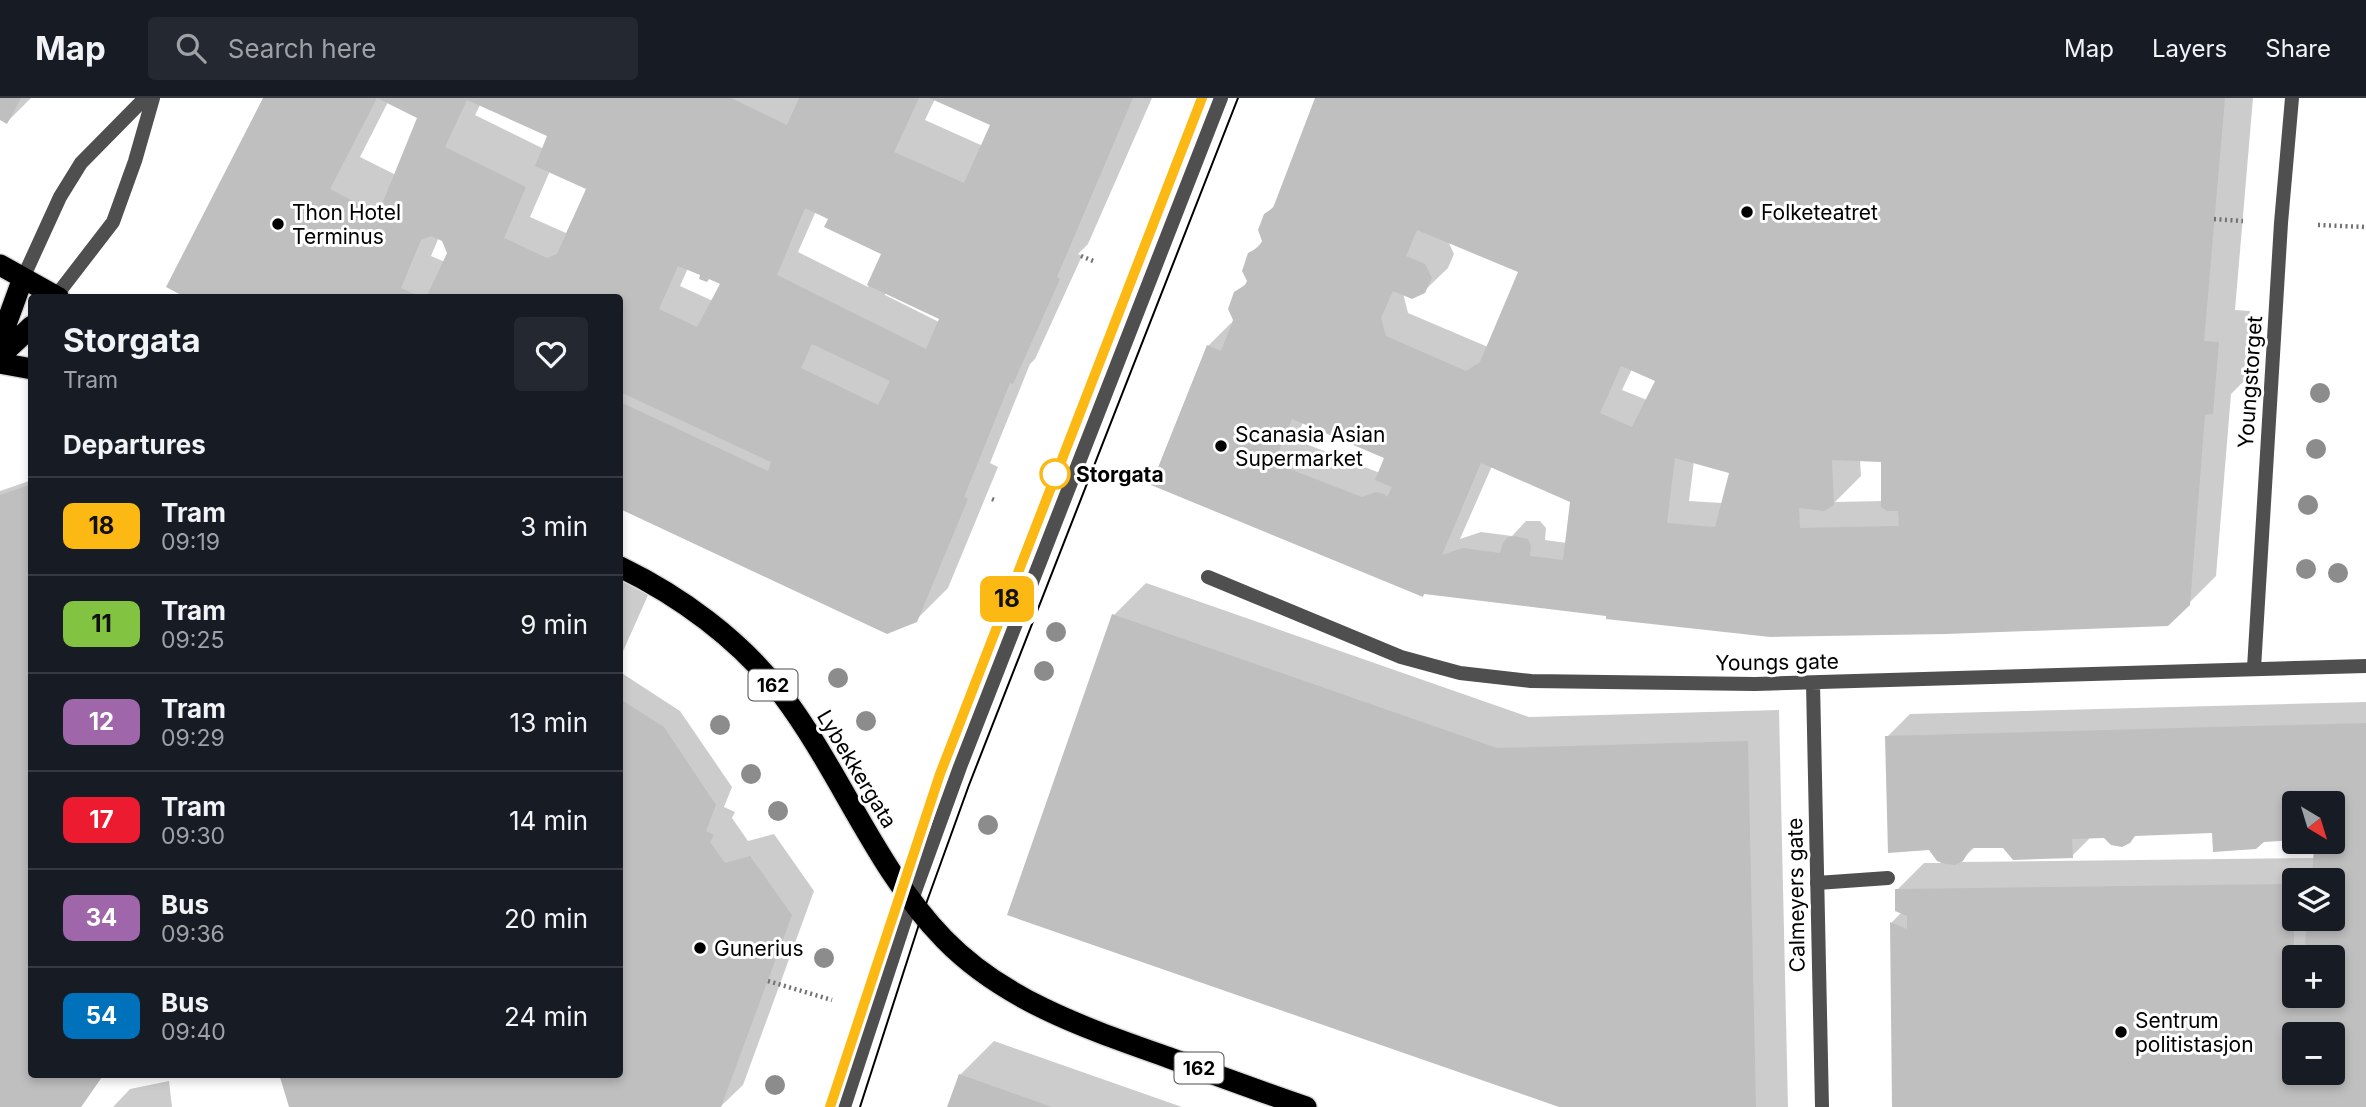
<!DOCTYPE html>
<meta charset="utf-8">
<style>
:root{--surface:#171b24;--page:#242831;--text:#f1f3f6;--muted:#9ea1a6;--line:#363941}
body{margin:0;font-family:Inter,sans-serif;background:var(--page);color:var(--text);height:100vh;display:flex;flex-direction:column;font-size:26px;white-space:nowrap}
*{box-sizing:border-box;margin:0}
p{font-size:23px;color:var(--muted)}
.icon{flex:none;width:38px;height:38px;fill:none;stroke:currentColor;stroke-width:2;stroke-linecap:round;stroke-linejoin:round}
.map{position:relative;flex:1;overflow:hidden}
.drawer{position:absolute;left:28px;top:196px;width:595px;height:784px;display:flex;flex-direction:column;background:var(--surface);border-radius:7px;box-shadow:0 4px 10px #0003}
.drawer>*{flex:none}
.badge{padding:0 14px;border-radius:10px;font-size:24px;line-height:46px}
.needle{width:46px;rotate:142deg}
.controls{position:absolute;left:2282px;top:693px;display:grid;gap:14px}
.controls a{display:grid;place-items:center;width:63px;height:63px;border-radius:7px;background:var(--surface);box-shadow:0 4px 10px #0003;font-size:35px}
.map>.badge{position:absolute;translate:-50% -50%;box-shadow:0 0 0 4px #fff}
h2{padding:0 35px;font-size:26px;line-height:63px}
.round{display:grid;place-items:center;flex:none;width:74px;height:74px;border-radius:7px;background:var(--page)}
.headline{display:flex;align-items:center;justify-content:space-between;height:119px;padding:0 35px}
h1{font-size:33px;font-weight:700;line-height:52px}
ul{padding:0;list-style:none}
li{display:flex;align-items:center;gap:21px;height:98px;padding:0 35px;border-top:2px solid var(--line)}
li div{flex:1}
li b{display:block;font-size:26px}
li em{font-style:normal}
li .badge{min-width:77px;font-weight:700;text-align:center}
header{display:flex;align-items:center;gap:42px;box-sizing:border-box;height:98px;padding:0 35px;background:var(--surface);border-bottom:2px solid var(--line)}
header strong{font-size:33px}
nav{display:flex;gap:38px;margin-inline-start:auto;font-size:24px}
.search{width:490px;height:63px;background:var(--page);display:flex;align-items:center;gap:18px;box-sizing:border-box;padding:0 24px;border-radius:7px;color:var(--muted);font-size:26px}
.map>svg:first-child{display:block}
.shadow{fill:#0003;fill-rule:evenodd}
.building{fill:#bfbfbf;fill-rule:evenodd}
.lines{fill:none;stroke-linecap:round;stroke-linejoin:round}
.highway-casing{stroke:#dbdbdb;stroke-width:24}
.path{stroke:#717171;stroke-width:4.5;stroke-dasharray:2 3.5;stroke-linecap:butt}
.lane{stroke:#4f4f4f;stroke-width:14}
.street{stroke:#4f4f4f;stroke-width:14}
.highway{stroke:#000;stroke-width:21}
.tram{stroke:#000;stroke-width:2}
.tree{fill:#8c8c8c}
.line-casing{stroke:#fff;stroke-width:16}
.line{stroke:#fdb913;stroke-width:10}
.poi-dot{fill:#000;stroke:#fff;stroke-width:2.5}
.stop-dot{fill:#fff;stroke:#fdb913;stroke-width:3.5}
.labels{text-anchor:middle;dominant-baseline:central;stroke-width:6;stroke-linejoin:round;paint-order:stroke}
.shield{fill:#fff;stroke:#4c4c4c;stroke-width:2}
.shield-label{font-size:19px;font-weight:bold;fill:#000}
.poi-label{font-size:21px;fill:#000;stroke:#fff;text-anchor:start}
.street-label{font-size:21px;fill:#000;stroke:#fff}
.stop-label{font-size:21px;font-weight:bold;fill:#000;stroke:#fff;text-anchor:start}
</style>
<header>
<strong>Map</strong>
<div class="search"><svg class="icon" aria-label="search" viewBox="0 0 24 24"><circle cx="10" cy="10" r="6"/><path d="M15 15l6 6"/></svg>Search here</div>
<nav><a>Map</a><a>Layers</a><a>Share</a></nav>
</header>
<div class="map">
<svg width="2366" height="1009" viewBox="0 0 2366 1009">
<rect width="100%" height="100%" fill="#fff"/>
<!-- shadow -->
<path class="shadow" d="M0,0H31L7,24L0,20Z
M265,0H1152L1088,146L1078,156L1082,158L1035,261L1030,266L990,365L998,369L948,490L916,522L887,534L620,409V200H191ZM935,1L993,27L983,48L925,22ZM388,4L419,20L396,77L360,59ZM480,7L553,31L544,51L475,17ZM550,73L588,90L566,135L530,119ZM816,113L830,120L883,155L868,189L798,154ZM439,139L444,141L449,155L445,164L431,158ZM688,170L722,185L713,203L680,188ZM886,194L941,220L939,224L885,197Z
M1317,0H2253L2235,212L2250,213L2244,283L2231,296L2216,478L2167,527L1608,513L1425,495L1423,497L1153,386L1208,248L1231,225L1233,226L1236,195L1249,183L1250,156L1264,142L1265,117L1277,105ZM1448,143L1520,173L1488,249L1408,215L1403,195L1424,193L1448,170L1454,156ZM1632,271L1660,276L1647,302L1622,292ZM1303,324L1386,360L1380,375L1296,342ZM1860,362L1883,363V403L1835,404L1861,378ZM1694,363L1731,374L1722,405L1689,403ZM1492,368L1572,403L1567,445L1545,442L1546,430L1540,423H1526L1512,438L1481,434L1460,441Z
M32,382V976H104L81,1009H0V393Z
M620,481L649,495L620,560Z
M1146,485L1529,619L1779,612L1788,1009H1565L1114,517Z
M620,574L680,613L732,689L724,709L735,714L732,720L748,743L774,736L814,793L743,987L720,1009H291L620,976Z
M2366,604V871L2333,868V859H2294V898H2333V872L2366,874V1009H1894L1892,824L1902,814L1897,792L1924,765H1941L1930,751L1887,639L1910,616ZM2294,705H2333V744H2312L2316,746L2315,760L1959,764L1975,749L2004,748L2072,758L2092,738L2214,733L2264,742L2294,740ZM2294,782H2333V821H2294ZM2294,936H2333V975H2294Z
M994,943L1182,1009H948L960,977Z
M169,983L172,1009H113L130,991Z"/>
<!-- building -->
<path class="building" d="M0,0H21L7,26L0,22Z
M263,0H377L330,91L378,116L417,20L377,0H731L787,27L799,0H919L894,54L964,85L990,27L929,0H1133L1057,179L1060,181L1013,286L1010,285L964,399L968,401L917,524L887,536L620,411V304L768,373L771,364L620,294V200H426L447,155L442,143L431,138L421,142L401,190L423,200H187L166,189ZM467,2L547,38L535,68L586,91L557,156L547,160L504,140L526,89L445,49ZM805,110L828,121L824,129L881,156L867,187L939,221L926,251L777,177ZM678,168L700,177L699,181L707,184L709,181L720,186L697,229L659,211ZM812,246L890,283L878,307L801,270Z
M1315,0H2225L2204,243L2219,244L2213,316L2205,317L2190,507L2168,528L1946,536L1770,539L1606,521V518L1424,496L1423,499L1151,387L1207,247L1221,253L1233,222L1228,211L1234,194L1245,187L1247,183L1242,173L1248,155L1259,149L1262,143L1258,132L1264,116L1273,110ZM1417,132L1518,174L1480,264L1466,273L1386,238L1381,220L1393,193L1412,201L1425,195L1432,180L1425,166L1406,158ZM1621,268L1655,283L1632,329L1600,315ZM1292,321L1384,360L1375,382L1392,389L1387,399L1384,396L1376,394L1362,399L1274,365ZM1675,360L1729,375L1715,429L1667,425ZM1832,362L1881,364V409L1887,413H1898L1899,428L1800,430L1799,410L1824,413L1834,407ZM1481,365L1570,404L1563,462L1530,458L1531,448L1528,441L1515,438L1508,439L1503,445L1500,455L1463,450L1442,457Z
M32,386V976H104L81,1009H0V397Z
M1112,516L1497,650L1748,643L1756,1009H1559L1007,817Z
M620,601L664,629L716,707L706,733L714,737L710,744L725,765L750,758L792,817L721,1009H289L279,976H620Z
M2366,625V1009H1892L1890,824L1907,831V818L1895,813V791L2294,786V898H2333V859H2304L2306,834L2303,827L2310,821H2333V782H2312L2314,747L2308,744H2333V705H2294V742L2264,744L2256,751L2213,754L2212,735L2135,738L2130,745L2122,749L2111,747L2104,740L2072,741L2073,760L2013,762L2003,750H1971L1963,763L1955,767L1946,766L1937,763L1929,752L1888,755L1885,638ZM2294,936H2333V975H2294Z
M959,976L1052,1009H947Z"/>
<g class="lines">
<!-- highway casing -->
<g class="highway-casing">
<path id="highway" d="M0,167L59,200
M0,243L23,180
M0,258L32,228
M0,265L32,271
M620,469C680,498 739,541 781,595C841,674 875,770 944,841C1004,903 1088,931 1167,959C1213,976 1259,993 1306,1009"/>
</g>
<!-- path -->
<path class="path" d="M2214,121L2243,123
M2318,127L2366,129
M1081,158L1096,164
M992,401L997,403
M768,883L832,902"/>
<!-- lane -->
<path class="lane" d="M2254,570L2281,125L2292,0
M1817,785L1888,780"/>
<!-- street -->
<path class="street" d="M23,180L60,99L81,65L145,0
M56,198L113,124L135,63L153,0
M1208,479L1401,559L1460,575L1531,583L1755,586L2366,568
M1813,585L1822,1009
M844,1009L911,804L960,669L1221,0"/>
<!-- highway -->
<use href="#highway" class="highway"/>
<!-- tram -->
<path class="tram" d="M830,1009L940,676L1202,0
M860,1009L922,817L969,687L1238,0"/>
</g>
<!-- trees -->
<g class="tree">
<circle cx="2320" cy="295" r="10"/>
<circle cx="2316" cy="351" r="10"/>
<circle cx="2308" cy="407" r="10"/>
<circle cx="2306" cy="471" r="10"/>
<circle cx="2338" cy="475" r="10"/>
<circle cx="1056" cy="534" r="10"/>
<circle cx="1044" cy="573" r="10"/>
<circle cx="838" cy="580" r="10"/>
<circle cx="866" cy="623" r="10"/>
<circle cx="720" cy="627" r="10"/>
<circle cx="751" cy="676" r="10"/>
<circle cx="778" cy="713" r="10"/>
<circle cx="988" cy="727" r="10"/>
<circle cx="824" cy="860" r="10"/>
<circle cx="775" cy="987" r="10"/>
</g>
<g class="lines">
<!-- line casing -->
<g class="line-casing">
<path id="line" d="M830,1009L940,676L1202,0"/>
</g>
<!-- line -->
<use href="#line" class="line"/>
</g>
<!-- markers -->
<g class="poi-dot">
<circle cx="1747" cy="114" r="7"/>
<circle cx="278" cy="126" r="7"/>
<circle cx="1221" cy="348" r="7"/>
<circle cx="700" cy="850" r="7"/>
<circle cx="2121" cy="934" r="7"/>
</g>
<circle class="stop-dot" cx="1055" cy="376" r="14"/>
<g class="labels">
<!-- shield labels -->
<g class="shield">
<rect x="748.5" y="571.5" width="49" height="31" rx="5"/>
<rect x="1174.5" y="954.5" width="49" height="31" rx="5"/>
</g>
<g class="shield-label">
<text x="773" y="587">162</text>
<text x="1199" y="970">162</text>
</g>
<!-- poi labels -->
<g class="poi-label">
<text x="292" y="114">Thon Hotel<tspan x="292" dy="24">Terminus</tspan></text>
<text x="1761" y="114">Folketeatret</text>
<text x="1235" y="336">Scanasia Asian<tspan x="1235" dy="24">Supermarket</tspan></text>
<text x="714" y="850">Gunerius</text>
<text x="2135" y="922">Sentrum<tspan x="2135" dy="24">politistasjon</tspan></text>
</g>
<!-- street labels -->
<g class="street-label">
<text transform="translate(2250 284) rotate(-86)">Youngstorget</text>
<text transform="translate(1777 564) rotate(-1)">Youngs gate</text>
<text transform="translate(857 671) rotate(59)">Lybekkergata</text>
<text transform="translate(1796 797) rotate(-91)">Calmeyers gate</text>
</g>
<!-- stop labels -->
<g class="stop-label">
<text x="1076" y="376">Storgata</text>
</g>
</g>
</svg>
<div class="controls">
<a><svg class="needle" viewBox="-14 -14 28 28"><path d="M0-13l5 13h-10z" fill="#e53935"/><path d="M0 13l5-13h-10z" fill="#9ea1a6"/></svg></a>
<a><svg class="icon" aria-label="layers" viewBox="0 0 24 24"><path d="M12 4l9 5-9 5-9-5zM3 14l9 5 9-5"/></svg></a>
<a>+</a>
<a>−</a>
</div>
<b class="badge" style="left:1007px;top:501px;background:#fdb913;color:#111">18</b>
<section class="drawer">
<div class="headline"><div><h1>Storgata</h1><p>Tram</p></div><a class="round"><svg class="icon" aria-label="heart" viewBox="0 0 24 24"><path d="M12 20l-8-8c-3-5 5-10 8-4 3-6 11-1 8 4z"/></svg></a></div>
<h2>Departures</h2>
<ul>
<li><span class="badge" style="background:#fdb913;color:#111">18</span><div><b>Tram</b><p>09:19</p></div><em>3 min</em></li>
<li><span class="badge" style="background:#82c341;color:#111">11</span><div><b>Tram</b><p>09:25</p></div><em>9 min</em></li>
<li><span class="badge" style="background:#a066aa;color:#fff">12</span><div><b>Tram</b><p>09:29</p></div><em>13 min</em></li>
<li><span class="badge" style="background:#ed1b2f;color:#fff">17</span><div><b>Tram</b><p>09:30</p></div><em>14 min</em></li>
<li><span class="badge" style="background:#a066aa;color:#fff">34</span><div><b>Bus</b><p>09:36</p></div><em>20 min</em></li>
<li><span class="badge" style="background:#0072bc;color:#fff">54</span><div><b>Bus</b><p>09:40</p></div><em>24 min</em></li>
</ul>
</section>
</div>
